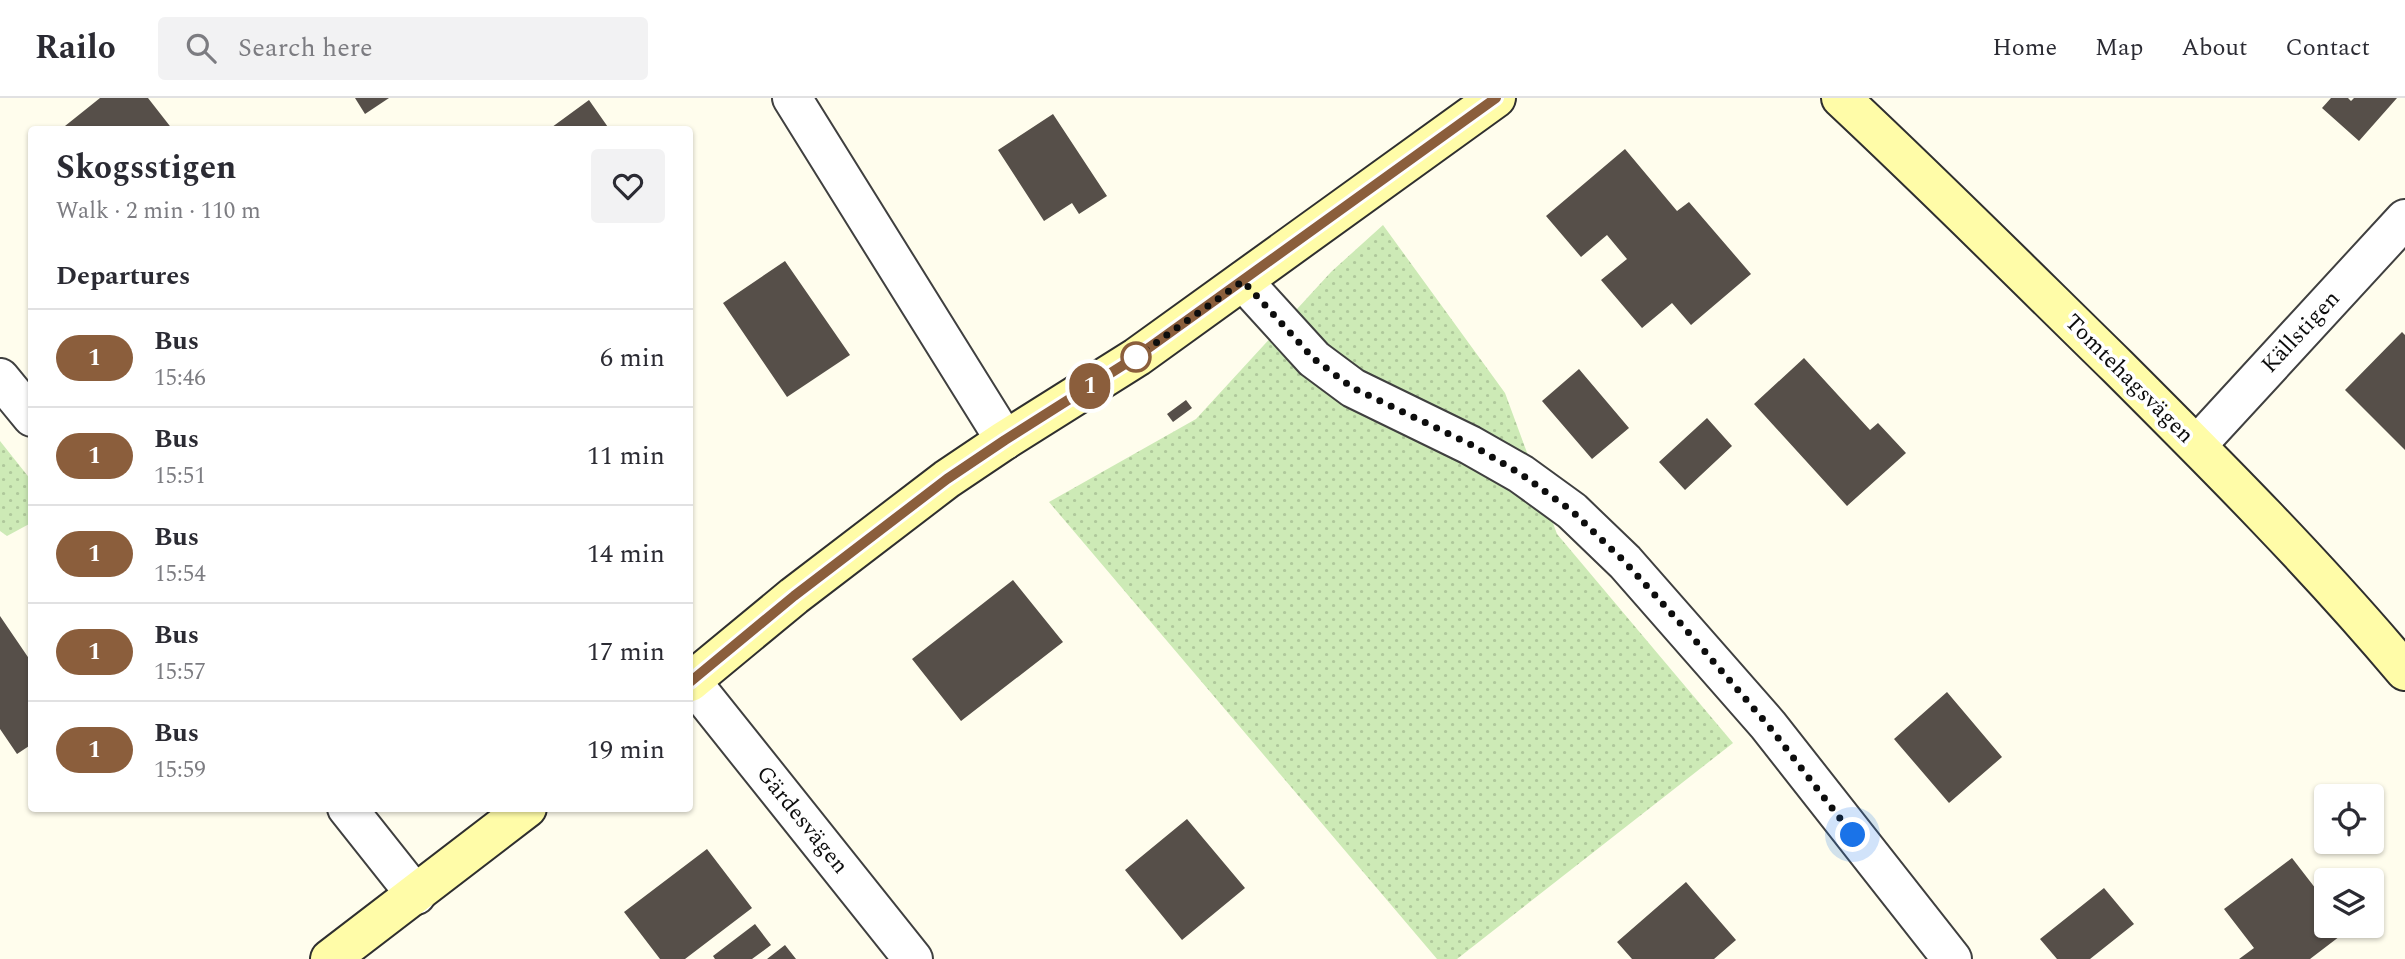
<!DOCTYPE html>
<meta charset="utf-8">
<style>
:root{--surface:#fff;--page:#f2f2f3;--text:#2b2b33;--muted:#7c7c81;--line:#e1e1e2}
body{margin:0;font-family:Spectral,serif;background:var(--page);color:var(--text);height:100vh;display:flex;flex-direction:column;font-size:26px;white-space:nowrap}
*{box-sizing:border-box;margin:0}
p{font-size:23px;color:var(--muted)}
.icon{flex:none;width:38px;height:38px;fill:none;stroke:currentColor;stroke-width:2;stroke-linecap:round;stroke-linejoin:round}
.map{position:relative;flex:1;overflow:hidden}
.details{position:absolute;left:28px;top:28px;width:665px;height:686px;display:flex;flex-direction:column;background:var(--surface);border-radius:7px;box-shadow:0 2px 5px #0004}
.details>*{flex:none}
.badge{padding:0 14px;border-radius:23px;font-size:24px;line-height:46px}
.buttons{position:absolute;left:2314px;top:686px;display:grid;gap:14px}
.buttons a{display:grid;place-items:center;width:70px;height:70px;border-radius:7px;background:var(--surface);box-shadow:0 2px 5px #0004;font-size:35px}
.you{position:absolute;width:35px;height:35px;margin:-18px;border:5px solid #fff;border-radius:50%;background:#1a73e8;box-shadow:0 0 0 10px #1a73e833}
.map>.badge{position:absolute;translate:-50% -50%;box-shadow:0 0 0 4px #fff}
h2{padding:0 28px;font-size:26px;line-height:63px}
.round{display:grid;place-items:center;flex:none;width:74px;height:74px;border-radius:7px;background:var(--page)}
.overview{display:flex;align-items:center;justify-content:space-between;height:119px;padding:0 28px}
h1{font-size:33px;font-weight:700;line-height:52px}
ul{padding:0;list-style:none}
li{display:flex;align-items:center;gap:21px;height:98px;padding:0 28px;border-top:2px solid var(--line)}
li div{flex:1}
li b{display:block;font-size:26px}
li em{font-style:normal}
li .badge{min-width:77px;font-weight:700;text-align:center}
header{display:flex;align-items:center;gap:42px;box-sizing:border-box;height:98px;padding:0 35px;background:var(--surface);border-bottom:2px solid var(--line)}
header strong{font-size:33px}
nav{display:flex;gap:38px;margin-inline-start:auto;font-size:24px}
.search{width:490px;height:63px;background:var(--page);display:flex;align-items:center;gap:18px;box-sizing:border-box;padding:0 24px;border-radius:7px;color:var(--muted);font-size:26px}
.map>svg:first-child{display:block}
.green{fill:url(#green-dots)}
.building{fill:#564f49}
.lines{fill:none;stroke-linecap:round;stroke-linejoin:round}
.street-casing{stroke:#404040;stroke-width:42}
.secondary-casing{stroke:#2f2f2f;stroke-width:42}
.street{stroke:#fff;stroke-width:38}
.secondary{stroke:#fffca8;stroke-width:38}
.line-casing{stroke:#fff;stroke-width:16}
.line{stroke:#8b5e3c;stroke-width:10}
.walk{stroke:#0d0d0d;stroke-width:7;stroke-dasharray:0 12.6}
.stop-dot{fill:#fff;stroke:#8b5e3c;stroke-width:3.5}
.labels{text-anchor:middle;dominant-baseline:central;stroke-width:7;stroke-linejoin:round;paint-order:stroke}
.street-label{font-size:23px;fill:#0d0d0d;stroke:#fff}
</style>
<header>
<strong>Railo</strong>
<div class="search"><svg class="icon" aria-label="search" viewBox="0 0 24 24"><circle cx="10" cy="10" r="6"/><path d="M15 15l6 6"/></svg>Search here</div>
<nav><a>Home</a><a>Map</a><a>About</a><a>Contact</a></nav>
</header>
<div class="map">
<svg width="2405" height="861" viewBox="0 0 2405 861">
<defs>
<pattern id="green-dots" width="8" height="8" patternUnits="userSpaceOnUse" patternTransform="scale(1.75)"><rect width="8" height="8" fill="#cdeab6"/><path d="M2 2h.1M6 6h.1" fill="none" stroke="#afc89b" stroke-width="1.8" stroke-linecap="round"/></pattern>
</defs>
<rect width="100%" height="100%" fill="#fffded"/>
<!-- green -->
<path class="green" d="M1383,127L1505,295L1557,436L1733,645L1457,861H1437L1049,404L1196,321L1331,174Z
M0,343L31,382V425L7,438L0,433Z"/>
<!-- building -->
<path class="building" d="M100,0H148L173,32H60Z
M355,0H389L365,16Z
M2331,0H2348L2351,3L2354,0H2397L2359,43L2322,10Z
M589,2L610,32H548Z
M1053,16L1107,98L1079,116L1072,105L1044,123L998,52Z
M1625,51L1677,113L1689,104L1751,176L1691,227L1672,205L1642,230L1601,182L1627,161L1607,137L1581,159L1546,118Z
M785,163L850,257L787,299L723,205Z
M2402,234L2405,237V352L2345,292Z
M1804,260L1870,332L1878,325L1906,355L1847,408L1754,306Z
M1579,271L1629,330L1592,361L1542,303Z
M1186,302L1192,310L1173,324L1167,316Z
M1707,320L1732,348L1685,392L1659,364Z
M1013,482L1063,544L961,623L912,561Z
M0,518L32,565V646L17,656L0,631Z
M1947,594L2002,659L1949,705L1894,641Z
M1187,721L1245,790L1182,842L1125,772Z
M707,751L752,810L685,861H660L624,814Z
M2292,760L2326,804V828H2344L2348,832L2310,861H2239L2254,850L2224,811Z
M1686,784L1736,842L1714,861H1632L1617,844Z
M2104,790L2134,826L2090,861H2057L2040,841Z
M755,826L771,847L752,861H715L713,858Z
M785,847L796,861H767Z"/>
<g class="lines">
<!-- street casing -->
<g class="street-casing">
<path id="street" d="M792,0L1005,342
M1243,183L1314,261L1353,290L1470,347L1521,376L1572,413L1625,464L1768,627L1952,861
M0,280L32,319
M2197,347L2405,121
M691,583L913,861
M347,710L416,797"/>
</g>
<!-- secondary casing -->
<g class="secondary-casing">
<path id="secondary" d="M1841,0C1935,88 2026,179 2118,269C2217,368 2315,466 2405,573
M690,584L794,498L947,381L1005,342L1137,259L1496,0
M330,861L527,710"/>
</g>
<!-- street -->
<use href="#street" class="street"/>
<!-- secondary -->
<use href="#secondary" class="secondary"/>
</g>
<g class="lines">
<!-- line casing -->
<g class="line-casing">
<path id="line" d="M690,584L794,498L947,381L1005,342L1136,259L1496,0"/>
</g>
<!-- line -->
<use href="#line" class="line"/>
<!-- walk -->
<path class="walk" d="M1136,259L1243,183L1314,261L1353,290L1470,346L1521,376L1572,413L1625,464L1682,527L1768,627L1853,737"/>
</g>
<!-- markers -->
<circle class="stop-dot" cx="1136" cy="259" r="14"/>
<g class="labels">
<!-- street labels -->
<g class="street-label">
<text transform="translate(2301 234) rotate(-47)">Källstigen</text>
<text transform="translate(2129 281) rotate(45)">Tomtehagsvägen</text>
<text transform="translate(802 722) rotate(51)">Gärdesvägen</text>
</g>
</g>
</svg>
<div class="buttons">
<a><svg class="icon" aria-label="locate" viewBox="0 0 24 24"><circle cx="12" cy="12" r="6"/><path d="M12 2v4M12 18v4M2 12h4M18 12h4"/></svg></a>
<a><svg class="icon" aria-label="layers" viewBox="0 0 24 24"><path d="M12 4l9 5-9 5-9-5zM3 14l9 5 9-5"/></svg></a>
</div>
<div class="you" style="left:1853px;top:737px"></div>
<b class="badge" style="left:1090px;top:288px;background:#8b5e3c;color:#fff">1</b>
<section class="details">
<div class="overview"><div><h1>Skogsstigen</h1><p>Walk · 2 min · 110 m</p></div><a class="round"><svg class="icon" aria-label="heart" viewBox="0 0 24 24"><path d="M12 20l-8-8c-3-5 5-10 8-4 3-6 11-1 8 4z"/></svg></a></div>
<h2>Departures</h2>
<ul>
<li><span class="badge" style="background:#8b5e3c;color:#fff">1</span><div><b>Bus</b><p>15:46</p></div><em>6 min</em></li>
<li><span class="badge" style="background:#8b5e3c;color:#fff">1</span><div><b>Bus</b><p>15:51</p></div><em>11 min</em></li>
<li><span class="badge" style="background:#8b5e3c;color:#fff">1</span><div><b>Bus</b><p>15:54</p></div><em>14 min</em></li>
<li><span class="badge" style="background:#8b5e3c;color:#fff">1</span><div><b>Bus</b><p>15:57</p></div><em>17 min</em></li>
<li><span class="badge" style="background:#8b5e3c;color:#fff">1</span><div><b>Bus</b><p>15:59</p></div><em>19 min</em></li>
</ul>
</section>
</div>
